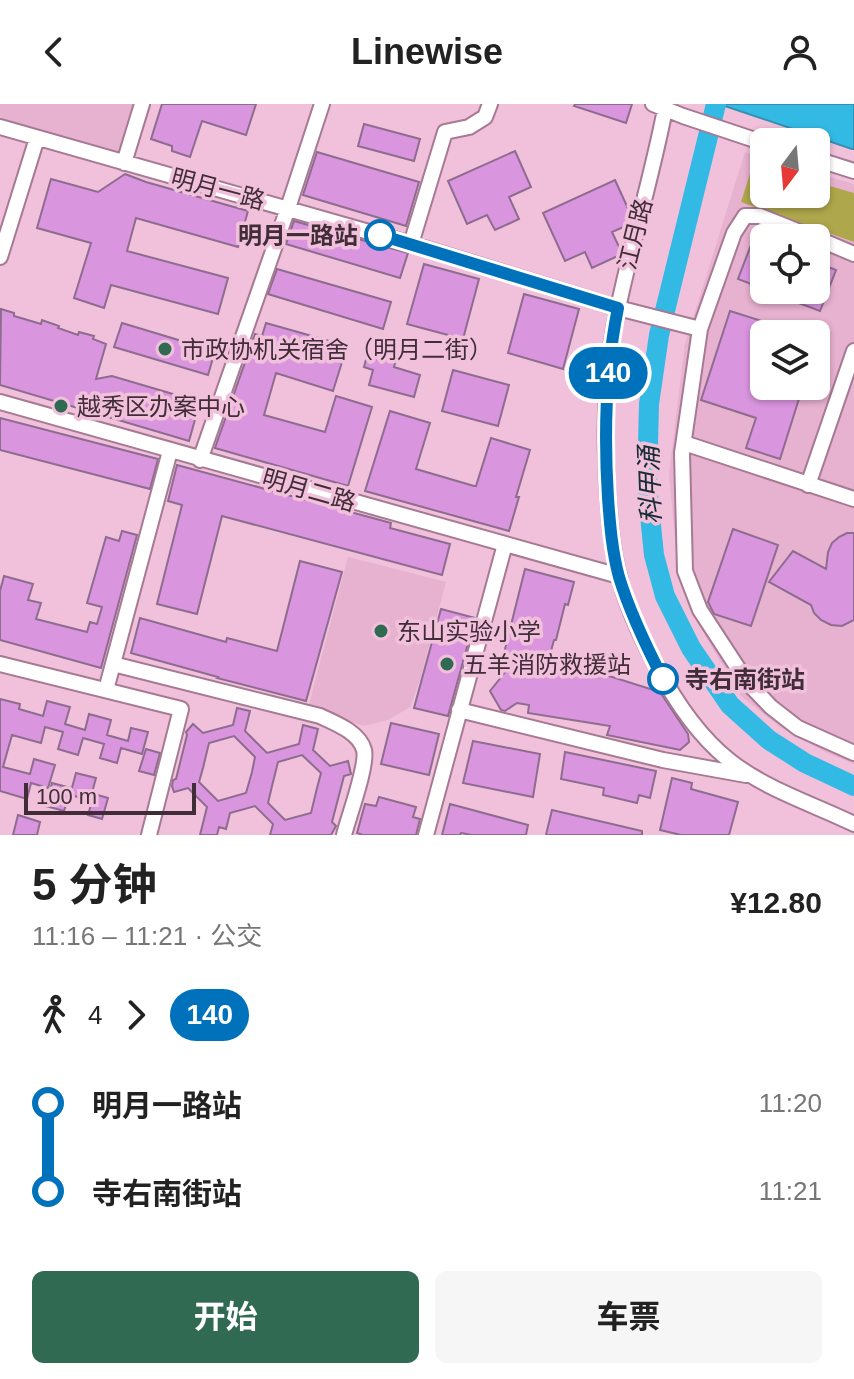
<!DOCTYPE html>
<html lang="zh">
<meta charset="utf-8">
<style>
:root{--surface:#fff;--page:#f6f6f6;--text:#222;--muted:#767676;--accent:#316a52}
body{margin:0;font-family:Helvetica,"Noto Sans SC",sans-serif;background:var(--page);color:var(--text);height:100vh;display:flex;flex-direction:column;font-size:30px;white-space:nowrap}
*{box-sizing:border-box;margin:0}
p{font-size:26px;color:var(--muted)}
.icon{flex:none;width:44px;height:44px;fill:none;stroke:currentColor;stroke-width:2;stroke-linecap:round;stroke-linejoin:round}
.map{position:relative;height:731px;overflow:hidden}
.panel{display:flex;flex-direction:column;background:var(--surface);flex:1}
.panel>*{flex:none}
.badge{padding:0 16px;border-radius:26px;font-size:28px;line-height:52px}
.needle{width:52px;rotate:196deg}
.controls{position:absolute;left:750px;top:24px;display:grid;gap:16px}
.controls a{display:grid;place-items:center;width:80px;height:80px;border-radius:12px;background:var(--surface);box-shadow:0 2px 6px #0004;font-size:40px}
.scale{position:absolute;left:24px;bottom:20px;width:172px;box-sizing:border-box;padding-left:8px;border:4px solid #402d38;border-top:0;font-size:22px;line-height:28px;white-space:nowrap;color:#402d38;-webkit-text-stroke:6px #f1c0db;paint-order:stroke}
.map>.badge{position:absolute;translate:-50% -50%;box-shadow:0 0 0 4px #fff}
.legs{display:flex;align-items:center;gap:12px;height:88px;padding:0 32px;font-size:26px}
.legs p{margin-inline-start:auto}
.summary{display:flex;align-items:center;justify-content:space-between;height:136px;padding:0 32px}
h1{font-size:44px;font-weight:700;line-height:60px}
.button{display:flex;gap:16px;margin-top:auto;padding:16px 32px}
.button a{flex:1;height:92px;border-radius:12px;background:var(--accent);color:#fff;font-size:32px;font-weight:700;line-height:92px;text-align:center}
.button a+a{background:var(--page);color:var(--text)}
ul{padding:0 32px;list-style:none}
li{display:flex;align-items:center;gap:28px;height:88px;font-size:30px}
li i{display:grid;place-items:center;width:12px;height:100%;margin:0 10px;background:currentColor}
li i::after{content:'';width:20px;height:20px;margin:-10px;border:6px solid;border-radius:50%;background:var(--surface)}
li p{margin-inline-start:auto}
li:first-child i{background:linear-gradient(#0000 50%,currentColor 0)}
li:last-child i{background:linear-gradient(currentColor 50%,#0000 0)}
header{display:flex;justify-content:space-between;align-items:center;height:104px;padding:0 32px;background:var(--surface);font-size:36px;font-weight:700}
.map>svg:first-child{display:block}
.built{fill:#e7b1d0;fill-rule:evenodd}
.green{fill:#afa74b}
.water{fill:#32bae4;stroke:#3690b0;stroke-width:2}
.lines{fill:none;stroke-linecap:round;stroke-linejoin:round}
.river{stroke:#32bae4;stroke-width:20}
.building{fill:#da95df;stroke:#8d6c8f;stroke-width:2;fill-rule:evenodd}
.minor-casing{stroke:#a77a93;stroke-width:18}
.minor{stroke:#fff;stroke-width:14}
.line-1-casing{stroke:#fff;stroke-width:18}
.line-1{stroke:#0072bc;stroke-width:12}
.stop-1-dot{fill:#fff;stroke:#0072bc;stroke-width:4}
.poi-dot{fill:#316a52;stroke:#f1c0db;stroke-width:3}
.labels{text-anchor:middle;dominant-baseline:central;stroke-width:7;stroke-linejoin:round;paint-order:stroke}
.street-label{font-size:24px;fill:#402d38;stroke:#f1c0db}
.stop-label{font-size:24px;font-weight:bold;fill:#402d38;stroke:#f1c0db;text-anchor:end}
.poi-label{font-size:24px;fill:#402d38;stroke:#f1c0db;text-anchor:start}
.water-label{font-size:26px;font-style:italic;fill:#182e36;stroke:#f1c0db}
</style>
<header><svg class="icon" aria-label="back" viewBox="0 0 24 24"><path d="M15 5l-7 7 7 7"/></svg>Linewise<svg class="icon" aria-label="person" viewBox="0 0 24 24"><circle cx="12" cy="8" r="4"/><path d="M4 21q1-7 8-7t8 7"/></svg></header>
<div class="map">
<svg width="854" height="731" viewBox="0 0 854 731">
<rect width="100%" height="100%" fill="#f1c0db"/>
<!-- built -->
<path class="built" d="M0,0H134L120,48L0,14Z
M745,48L764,54V90H816V69L854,80V660L825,648L780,623L741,592L707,535L689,499L678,469L669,370L685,240ZM764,134H816V186H764ZM764,230H816V282H764Z
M348,453L446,478L420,576L410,603L388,616L364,622L308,604Z"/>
<!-- green -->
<path class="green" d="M753,60L764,63V90H816V78L854,89V138L741,98Z"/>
<!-- water -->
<path class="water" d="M719,0H854V45H852Z"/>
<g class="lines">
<!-- river -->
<path class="river" d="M716,0L659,231L649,300L647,382L654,451L665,492L691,544L730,601L769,636L805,659L854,682"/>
</g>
<!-- building -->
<path class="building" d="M162,0H256L246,31L202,17L190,53L172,47V42L151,35Z
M575,0H632L626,19L574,2Z
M364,20L420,35L414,57L358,42Z
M515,47L531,83L509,93L519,115L495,126L487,111L467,120L448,77Z
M317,48L419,78L406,122L303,91Z
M125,70L146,78L248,107L238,143L136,114L127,147L228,174L218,210L111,181L104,204L74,194L91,139L37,124L51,75L98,88Z
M615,76L630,109L628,121L612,128L621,147L620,151L592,164L585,148L565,157L543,109Z
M294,117L408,149L400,174L286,140Z
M754,133L764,137V185L738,175Z
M816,158L836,166L820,207L767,187L816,186Z
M424,160L479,175L463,235L407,220Z
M277,165L391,198L383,225L268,190Z
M524,190L579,205L563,265L508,249Z
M1,205L14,209V212L41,220L42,216L59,222L58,224L78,231L79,228L94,232L93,235L106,240L96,275L112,272L200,298L189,337L0,281Z
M730,207L796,228L795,230H764V282H803L780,355L746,344L756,314L701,296Z
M122,219L215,247L208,271L114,243Z
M266,219L347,242L333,287L276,269L264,311L325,328L336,292L372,303L348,382L215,344L255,230L262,232Z
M385,249L397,252L394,263L420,271L414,293L369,281L373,266L364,263L367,252L382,257Z
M453,266L509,281L498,322L442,307Z
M390,307L430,319L416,365L474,382H476L491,334L530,346L516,393H519L509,427L365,387Z
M0,314L158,355L150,385L0,346Z
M177,361L391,419L390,424L450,440L442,471L222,412L197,510L157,500L182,401L168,397Z
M733,425L778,441L751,522L714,510L708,498Z
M122,427L137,431L101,564L0,536V487L4,472L33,480L28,496L41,499L36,515L87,528L90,518L97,520L102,503L87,499L106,433L119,437Z
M847,429H854V516L842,522L831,521L821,516L814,509L811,501L769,478L793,447L826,465L828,448L832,439L839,433Z
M300,457L342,468L306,597L217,574L218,573L131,549L140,514L226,538L227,534L277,547Z
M525,465L574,478L568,501L565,500L556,536H554L547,562L606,571L660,588L688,630L689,638L680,646L607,631L610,622L528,609L529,601L517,599L505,607L501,606L490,587L506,567L500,565Z
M441,505L475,514L448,612L414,604Z
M0,595L20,600L19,605L43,612L47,597L70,603L65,620L85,626L89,610L111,616L107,631L128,637L131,624L148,628L142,650L121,644L117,659L100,654L104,640L83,634L78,651L58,645L63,628L45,623L41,639L12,631L3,663L30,670L34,655L55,661L48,684L31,679L27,695L0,687Z
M237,604L250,607L245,627L267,649L299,640L303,621L318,625L313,646L330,662L348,657L351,670L344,672L332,718L336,722L331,731H270L273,720L255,702L230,709L226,725L219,723L217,731H200L207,703L188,684L174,688L172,682L173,676L176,675L187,631L186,628L193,620L203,629L233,621ZM234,632L255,653L252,668L246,689L218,697L199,678L203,664L209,639ZM302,651L321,669L317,684L311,709L285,716L268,699L272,682L278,658Z
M391,619L439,630L429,671L381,660Z
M473,637L540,650L533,693L463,679Z
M146,645L160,649L154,671L139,667Z
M565,648L656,667L650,694L639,691L637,699L603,691L604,684L561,675Z
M76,669L96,674L90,696L70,691Z
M672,674L692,679L691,685L738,698L729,731H681L660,726Z
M52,679L71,684L64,707L46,702Z
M94,690L108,694L102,715L88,711Z
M379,693L416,703L413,713L420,715L416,731H363L357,729L365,700L376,702Z
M450,700L528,721L526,731H471L461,729L460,731H442Z
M552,706L642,727V731H546Z
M18,711L40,718L37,731H13Z"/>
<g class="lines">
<!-- minor casing -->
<g class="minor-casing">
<path id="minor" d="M653,0L683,12L764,39
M665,5C651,78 628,150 614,224C604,280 604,337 608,394C610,420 612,446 619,472C627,503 641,533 656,561C675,597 698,632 730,657C767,686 813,700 854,720
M0,23L411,140L618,204L700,225
M816,55L854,67
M124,59L142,0
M815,134L760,112H745L734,129L700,225L682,349L685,467L700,506L747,578L771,603L798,624L854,649
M816,134L854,150
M411,140L445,28L469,23L485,13L490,0
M0,153L37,34
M0,298L619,472
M684,339L854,395
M200,356L288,104L322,0
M808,381L854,247
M0,560L181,605L149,731
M113,560L320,612C335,619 359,628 364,646C368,661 348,714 344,731
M106,586L170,347
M459,606L663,656L746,671
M426,731L505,440"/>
</g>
<!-- minor -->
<use href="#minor" class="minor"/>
</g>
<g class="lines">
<!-- line-1 casing -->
<g class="line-1-casing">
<path id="line-1" d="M380,131L618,204C605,267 604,330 608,394C610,421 612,447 619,473C630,509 646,542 663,575"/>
</g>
<!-- line-1 -->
<use href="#line-1" class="line-1"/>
</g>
<!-- markers -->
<g class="stop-1-dot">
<circle cx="380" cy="131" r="14"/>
<circle cx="663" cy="575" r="14"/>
</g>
<g class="poi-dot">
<circle cx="165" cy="245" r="8"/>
<circle cx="61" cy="302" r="8"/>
<circle cx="381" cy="527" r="8"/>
<circle cx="447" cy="560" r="8"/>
</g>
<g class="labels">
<!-- street labels -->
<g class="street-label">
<text transform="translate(218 85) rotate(15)">明月一路</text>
<text transform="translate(635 130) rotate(-76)">江月路</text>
<text transform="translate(309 386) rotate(16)">明月二路</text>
</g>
<!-- stop labels -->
<g class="stop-label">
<text x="358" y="131">明月一路站</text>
<text x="685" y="575" text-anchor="start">寺右南街站</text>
</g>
<!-- poi labels -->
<g class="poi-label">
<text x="181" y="245">市政协机关宿舍（明月二街）</text>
<text x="77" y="302">越秀区办案中心</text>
<text x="397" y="527">东山实验小学</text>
<text x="463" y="560">五羊消防救援站</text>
</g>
<!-- water labels -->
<g class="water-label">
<text transform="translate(650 381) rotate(-92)">科甲涌</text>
</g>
</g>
</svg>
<div class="controls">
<a><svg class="needle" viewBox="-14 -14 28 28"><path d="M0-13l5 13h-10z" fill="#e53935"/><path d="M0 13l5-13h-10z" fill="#767676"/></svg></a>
<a><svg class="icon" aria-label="locate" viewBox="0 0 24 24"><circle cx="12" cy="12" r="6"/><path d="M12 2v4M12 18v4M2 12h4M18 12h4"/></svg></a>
<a><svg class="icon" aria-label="layers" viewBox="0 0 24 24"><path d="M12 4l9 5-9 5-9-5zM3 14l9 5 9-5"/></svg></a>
</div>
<div class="scale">100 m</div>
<b class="badge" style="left:608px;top:269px;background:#0072bc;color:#fff">140</b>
</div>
<section class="panel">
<div class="summary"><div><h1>5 分钟</h1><p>11:16 – 11:21 · 公交</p></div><b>¥12.80</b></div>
<div class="legs"><svg class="icon" aria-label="walk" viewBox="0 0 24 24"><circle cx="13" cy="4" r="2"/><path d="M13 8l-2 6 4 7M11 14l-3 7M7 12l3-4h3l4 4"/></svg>4<svg class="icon" aria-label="forward" viewBox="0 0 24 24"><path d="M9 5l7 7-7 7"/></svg><b class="badge" style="background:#0072bc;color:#fff">140</b></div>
<ul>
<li><i style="color:#0072bc"></i><b>明月一路站</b><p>11:20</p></li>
<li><i style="color:#0072bc"></i><b>寺右南街站</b><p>11:21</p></li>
</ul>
<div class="button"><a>开始</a><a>车票</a></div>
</section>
